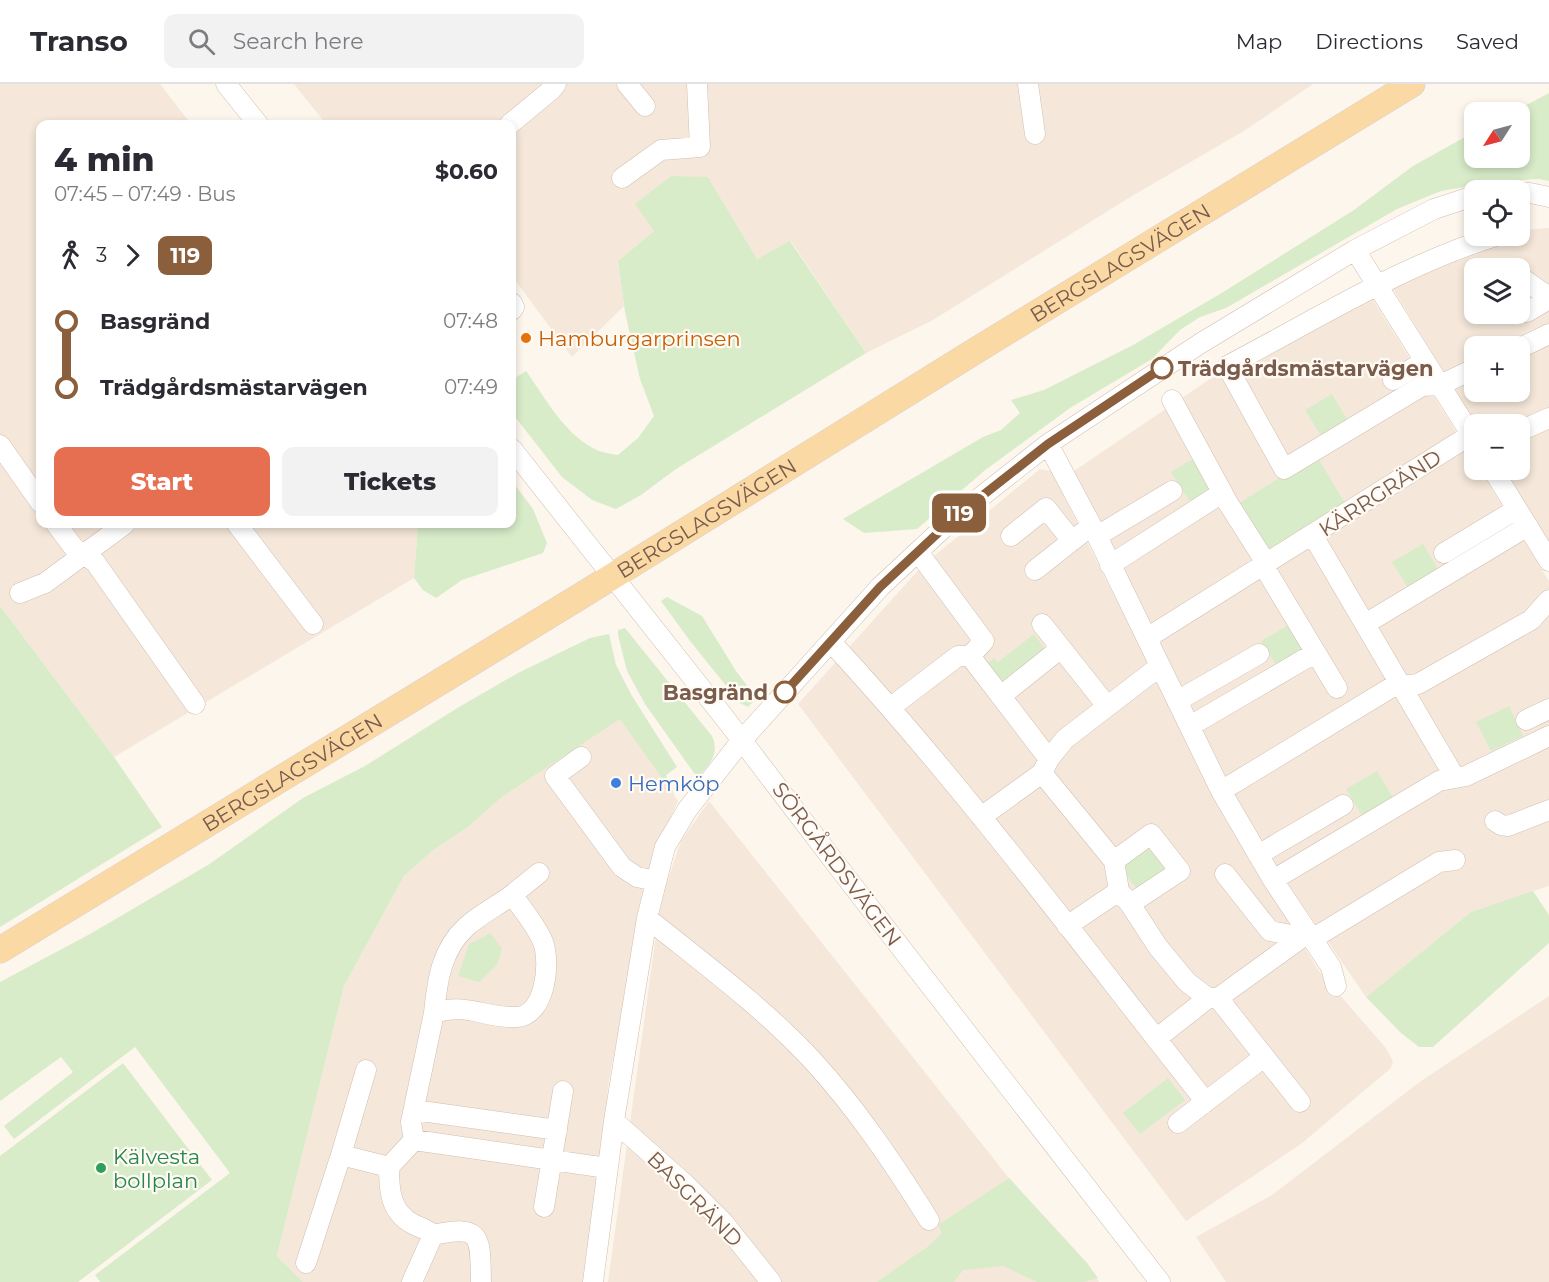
<!DOCTYPE html>
<meta charset="utf-8">
<style>
:root{--surface:#fff;--page:#f2f2f3;--text:#2b2b33;--muted:#7c7c81;--line:#e1e1e2;--accent:#e76f51}
body{margin:0;font-family:Montserrat,sans-serif;background:var(--page);color:var(--text);height:100vh;display:flex;flex-direction:column;font-size:22px;white-space:nowrap}
*{box-sizing:border-box;margin:0}
p{font-size:20px;color:var(--muted)}
.icon{flex:none;width:33px;height:33px;fill:none;stroke:currentColor;stroke-width:2;stroke-linecap:round;stroke-linejoin:round}
.map{position:relative;flex:1;overflow:hidden}
.drawer{position:absolute;left:36px;top:36px;width:480px;height:408px;display:flex;flex-direction:column;background:var(--surface);border-radius:12px;box-shadow:0 3px 9px #0003}
.drawer>*{flex:none}
.badge{padding:0 12px;border-radius:9px;font-size:21px;line-height:39px}
.needle{width:39px;rotate:234deg}
.controls{position:absolute;left:1464px;top:18px;display:grid;gap:12px}
.controls a{display:grid;place-items:center;width:66px;height:66px;border-radius:12px;background:var(--surface);box-shadow:0 3px 9px #0003;font-size:30px}
.map>.badge{position:absolute;translate:-50% -50%;box-shadow:0 0 0 3px #fff}
.legs{display:flex;align-items:center;gap:9px;height:66px;padding:0 18px;font-size:20px}
.legs p{margin-inline-start:auto}
.summary{display:flex;align-items:center;justify-content:space-between;height:102px;padding:0 18px}
h1{font-size:33px;font-weight:800;line-height:45px}
.action{display:flex;gap:12px;margin-top:auto;padding:12px 18px}
.action a{flex:1;height:69px;border-radius:12px;background:var(--accent);color:#fff;font-size:24px;font-weight:800;line-height:69px;text-align:center}
.action a+a{background:var(--page);color:var(--text)}
ul{padding:0 18px;list-style:none}
li{display:flex;align-items:center;gap:21px;height:66px;font-size:22px}
li i{display:grid;place-items:center;width:9px;height:100%;margin:0 8px;background:currentColor}
li i::after{content:'';width:15px;height:15px;margin:-8px;border:4px solid;border-radius:50%;background:var(--surface)}
li p{margin-inline-start:auto}
li:first-child i{background:linear-gradient(#0000 50%,currentColor 0)}
li:last-child i{background:linear-gradient(currentColor 50%,#0000 0)}
header{display:flex;align-items:center;gap:36px;box-sizing:border-box;height:84px;padding:0 30px;background:var(--surface);border-bottom:2px solid var(--line)}
header strong{font-size:28px}
nav{display:flex;gap:33px;margin-inline-start:auto;font-size:21px}
.search{width:420px;height:54px;background:var(--page);display:flex;align-items:center;gap:15px;box-sizing:border-box;padding:0 21px;border-radius:12px;color:var(--muted);font-size:22px}
.map>svg:first-child{display:block}
.residential{fill:#f5e8da;fill-rule:evenodd}
.green{fill:#d8ecc9}
.lines{fill:none;stroke-linecap:round;stroke-linejoin:round}
.minor-casing{stroke:#d1beb0;stroke-width:21}
.major-casing{stroke:#dad1cd;stroke-width:27}
.minor{stroke:#fff;stroke-width:20}
.major{stroke:#fbd9a5;stroke-width:26}
.line-1-casing{stroke:#fff;stroke-width:14}
.line-1{stroke:#8b5e3c;stroke-width:9}
.food-dot{fill:#e8710a;stroke:#fffaf3;stroke-width:2}
.stop-1-dot{fill:#fff;stroke:#8b5e3c;stroke-width:3}
.shop-dot{fill:#3f7fe0;stroke:#fffaf3;stroke-width:2}
.leisure-dot{fill:#2e9e5b;stroke:#fffaf3;stroke-width:2}
.labels{text-anchor:middle;dominant-baseline:central;stroke-width:4.5;stroke-linejoin:round;paint-order:stroke}
.street-label{font-size:21px;fill:#7a5c4d;stroke:#fffaf3}
.food-label{font-size:21px;fill:#c56008;stroke:#fffaf3;text-anchor:start}
.stop-label{font-size:21px;font-weight:bold;fill:#7a5c4d;stroke:#fffaf3;text-anchor:start}
.shop-label{font-size:21px;fill:#366cbe;stroke:#fffaf3;text-anchor:start}
.leisure-label{font-size:21px;fill:#27864d;stroke:#fffaf3;text-anchor:start}
</style>
<header>
<strong>Transo</strong>
<div class="search"><svg class="icon" aria-label="search" viewBox="0 0 24 24"><circle cx="10" cy="10" r="6"/><path d="M15 15l6 6"/></svg>Search here</div>
<nav><a>Map</a><a>Directions</a><a>Saved</a></nav>
</header>
<div class="map">
<svg width="1549" height="1198" viewBox="0 0 1549 1198">
<rect width="100%" height="100%" fill="#fdf6ec"/>
<!-- residential -->
<path class="residential" d="M0,0H160L191,40H40V440H418L414,494L114,673L0,522Z
M294,0H1313L1244,47L1132,112L933,236L866,269L791,157L757,175L708,93L654,147L618,177L624,222L572,273L512,192V40H326Z
M1549,144V461L1503,386H1520V340H1476L1390,200L1463,166L1508,152H1520V148L1525,146ZM1474,184H1520V230H1474ZM1474,262H1520V308H1474Z
M1370,211L1474,376V386H1480L1549,497V802L1471,828L1366,913L1237,726L1071,389L1210,295Z
M1040,385L1051,387L1238,756L1319,887L1385,963L1393,977L1391,984L1301,1060L1186,1137L798,620L922,482Z
M621,634L678,717L657,764L644,816L609,996L585,1198H303L277,1172L344,902L404,792L432,767L468,743L502,713Z
M709,717L1009,1094L1087,1179L1099,1198H608L661,815L681,757Z
M1549,912V1198H1226L1196,1153L1272,1111L1421,997Z"/>
<!-- green -->
<path class="green" d="M1549,9V97L1539,95L1500,97L1441,107L1397,125L1226,224L1200,233L1180,246L1152,275L1070,324L984,387L917,445L864,449L843,435L983,353L1001,346L1020,329L1011,316L1044,306L1133,261L1220,210L1354,126L1413,82L1474,48V74H1520V28H1513Z
M671,92L708,93L757,175L790,157L866,269L676,385L641,411L616,425L592,416L562,393L512,329V296L526,287C546,315 566,353 599,367C605,369 612,370 618,371L638,354L654,332L640,295L625,228L618,177L654,147L635,120Z
M1332,310L1348,337L1322,353L1305,326Z
M1316,371L1345,419L1265,469L1236,421Z
M1196,373L1216,406L1192,421L1171,388Z
M512,397L533,425L547,459L543,469L462,496L436,514L423,506L414,494L418,440H512Z
M1423,460L1440,488L1410,507L1392,478Z
M667,513L702,532L736,587L752,608L755,616L748,623L740,619L690,557L661,517Z
M0,522L114,673L162,743L0,843Z
M1292,539L1309,567L1279,586L1261,557Z
M625,544L712,652C720,670 710,680 698,693L694,689L645,620L627,587L618,551V546Z
M609,550L616,581L632,612L677,683L666,691L674,711L620,635L502,713L468,743L432,767L404,792L344,902L277,1172L303,1198H100L95,1191L230,1089L135,963L14,1055L4,1042L73,988L61,973L0,1017V898L90,850L208,781L303,714L365,682L459,623L518,589L590,554Z
M1034,550L1045,565L1003,598L988,579L994,574L998,578Z
M1509,622L1523,652L1491,667L1476,638Z
M1377,687L1394,715L1363,733L1346,705Z
M1148,762L1167,785L1139,807L1120,784Z
M1533,807L1549,831V859L1433,963H1419L1401,949L1366,913L1471,828Z
M491,849L502,865L497,881L479,898L458,892L469,860Z
M123,979L212,1096L78,1198H0V1072Z
M1168,994L1185,1016L1140,1050L1123,1029Z
M1009,1094L1087,1179L1098,1194L1083,1198H1037L1003,1182L963,1186L954,1198H877L930,1161L942,1149L938,1141Z"/>
<g class="lines">
<!-- minor casing -->
<g class="minor-casing">
<path id="minor" d="M226,0L258,40
M627,0L645,22
M1028,0L1035,50
M510,40L551,6L556,0
M622,94L661,66L700,63L697,0
M1520,109H1530L1549,113
M1355,166L1474,355
M1520,193L1549,213
M512,219L514,223L512,226
M1527,228L1549,215
M1520,264L1549,250
M1474,285L1440,301L1422,302L1284,385L1227,282C1315,236 1402,181 1496,152
M1393,296L1425,277
M1172,316L1228,419L1266,479
M1520,347L1549,334
M1048,360L1097,452L1221,707L1273,796L1331,883L1336,902
M0,361L40,418
M512,365L727,637L846,793L1160,1198
M1493,386L1549,477
M56,440L74,464L95,478L195,620
M237,440L313,540
M1312,450L1454,692
M1011,452L1046,424L1072,457
M1097,452L1172,407
M918,468L984,557L970,572L1049,675L1042,689L1114,777L1119,807L1130,820L1158,863L1187,898L1208,914H1218L1300,1018
M1444,469L1517,425
M1110,481L1222,409
M1263,481L1337,604
M1035,486L1082,449
M20,509L45,499L125,440
M1042,540L1107,622
M1365,540L1528,442
M1147,554L1472,350
M831,558C965,703 1083,863 1206,1018
M1001,612L1061,564
M1177,617L1259,570
M891,623L958,572H970
M1526,636L1549,625
M1190,642L1315,569
M581,673L555,692L622,783L637,793L656,797
M1049,675L1065,655L1160,582
M1221,707L1392,603L1418,600L1531,536L1549,516
M981,733L1042,689
M1495,737L1501,741L1508,742L1549,726
M1258,771L1343,721
M1114,777L1151,750L1180,787L1130,820
M1225,790L1270,847L1302,853
M1273,796L1439,697L1466,692L1549,652
M512,811L539,789
M647,834C704,880 763,923 813,977C857,1025 894,1080 929,1136
M1067,842L1119,807
M1312,855L1439,778L1455,776
M1218,914L1308,849
M1156,955L1208,914
M414,1026L557,1046
M614,1037L685,1100L723,1138L771,1198
M1178,1039L1264,973
M414,1056L607,1084
M341,1071L389,1083
M544,1123L563,1007
M433,1151C427,1145 421,1144 413,1140C390,1128 389,1106 389,1083L414,1056L411,1038L434,929C468,918 486,935 517,933C545,931 551,880 543,858C537,843 522,824 512,811C497,822 479,831 466,843C441,866 437,898 434,929
M433,1151C483,1140 480,1153 481,1198
M306,1179L341,1071L366,986
M412,1198L433,1151
M593,1198L614,1037L647,834L665,763L687,726L742,656L880,503L954,434L1048,360L1201,259L1355,166L1434,125L1474,112"/>
</g>
<!-- major casing -->
<g class="major-casing">
<g id="major">
<path id="s1" d="M0,866L584,510L980,264L1412,0"/>
</g>
</g>
<!-- minor -->
<use href="#minor" class="minor"/>
<!-- major -->
<use href="#major" class="major"/>
</g>
<g class="lines">
<!-- line-1 casing -->
<g class="line-1-casing">
<path id="line-1" d="M785,608L880,503L954,434L1048,360L1162,284"/>
</g>
<!-- line-1 -->
<use href="#line-1" class="line-1"/>
</g>
<!-- markers -->
<circle class="food-dot" cx="526" cy="254" r="6"/>
<g class="stop-1-dot">
<circle cx="1162" cy="284" r="10"/>
<circle cx="785" cy="608" r="10"/>
</g>
<circle class="shop-dot" cx="616" cy="699" r="6"/>
<circle class="leisure-dot" cx="101" cy="1084" r="6"/>
<g class="labels">
<!-- street labels -->
<g class="street-label">
<text stroke="none"><textPath href="#s1" startOffset="1314">BERGSLAGSVÄGEN</textPath></text>
<text transform="translate(1380 409) rotate(-33)">KÄRRGRÄND</text>
<text stroke="none"><textPath href="#s1" startOffset="828">BERGSLAGSVÄGEN</textPath></text>
<text stroke="none"><textPath href="#s1" startOffset="342">BERGSLAGSVÄGEN</textPath></text>
<text transform="translate(837 780) rotate(53)">SÖRGÅRDSVÄGEN</text>
<text transform="translate(695 1115) rotate(45)">BASGRÄND</text>
</g>
<!-- food labels -->
<g class="food-label">
<text x="538" y="254">Hamburgarprinsen</text>
</g>
<!-- stop labels -->
<g class="stop-label">
<text x="1178" y="284">Trädgårdsmästarvägen</text>
<text x="768" y="608" text-anchor="end">Basgränd</text>
</g>
<!-- shop labels -->
<g class="shop-label">
<text x="628" y="699">Hemköp</text>
</g>
<!-- leisure labels -->
<g class="leisure-label">
<text x="113" y="1072">Kälvesta<tspan x="113" dy="24">bollplan</tspan></text>
</g>
</g>
</svg>
<div class="controls">
<a><svg class="needle" viewBox="-14 -14 28 28"><path d="M0-13l5 13h-10z" fill="#e53935"/><path d="M0 13l5-13h-10z" fill="#7c7c81"/></svg></a>
<a><svg class="icon" aria-label="locate" viewBox="0 0 24 24"><circle cx="12" cy="12" r="6"/><path d="M12 2v4M12 18v4M2 12h4M18 12h4"/></svg></a>
<a><svg class="icon" aria-label="layers" viewBox="0 0 24 24"><path d="M12 4l9 5-9 5-9-5zM3 14l9 5 9-5"/></svg></a>
<a>+</a>
<a>−</a>
</div>
<b class="badge" style="left:959px;top:429px;background:#8b5e3c;color:#fff">119</b>
<section class="drawer">
<div class="summary"><div><h1>4 min</h1><p>07:45 – 07:49 · Bus</p></div><b>$0.60</b></div>
<div class="legs"><svg class="icon" aria-label="walk" viewBox="0 0 24 24"><circle cx="13" cy="4" r="2"/><path d="M13 8l-2 6 4 7M11 14l-3 7M7 12l3-4h3l4 4"/></svg>3<svg class="icon" aria-label="forward" viewBox="0 0 24 24"><path d="M9 5l7 7-7 7"/></svg><b class="badge" style="background:#8b5e3c;color:#fff">119</b></div>
<ul>
<li><i style="color:#8b5e3c"></i><b>Basgränd</b><p>07:48</p></li>
<li><i style="color:#8b5e3c"></i><b>Trädgårdsmästarvägen</b><p>07:49</p></li>
</ul>
<div class="action"><a>Start</a><a>Tickets</a></div>
</section>
</div>
